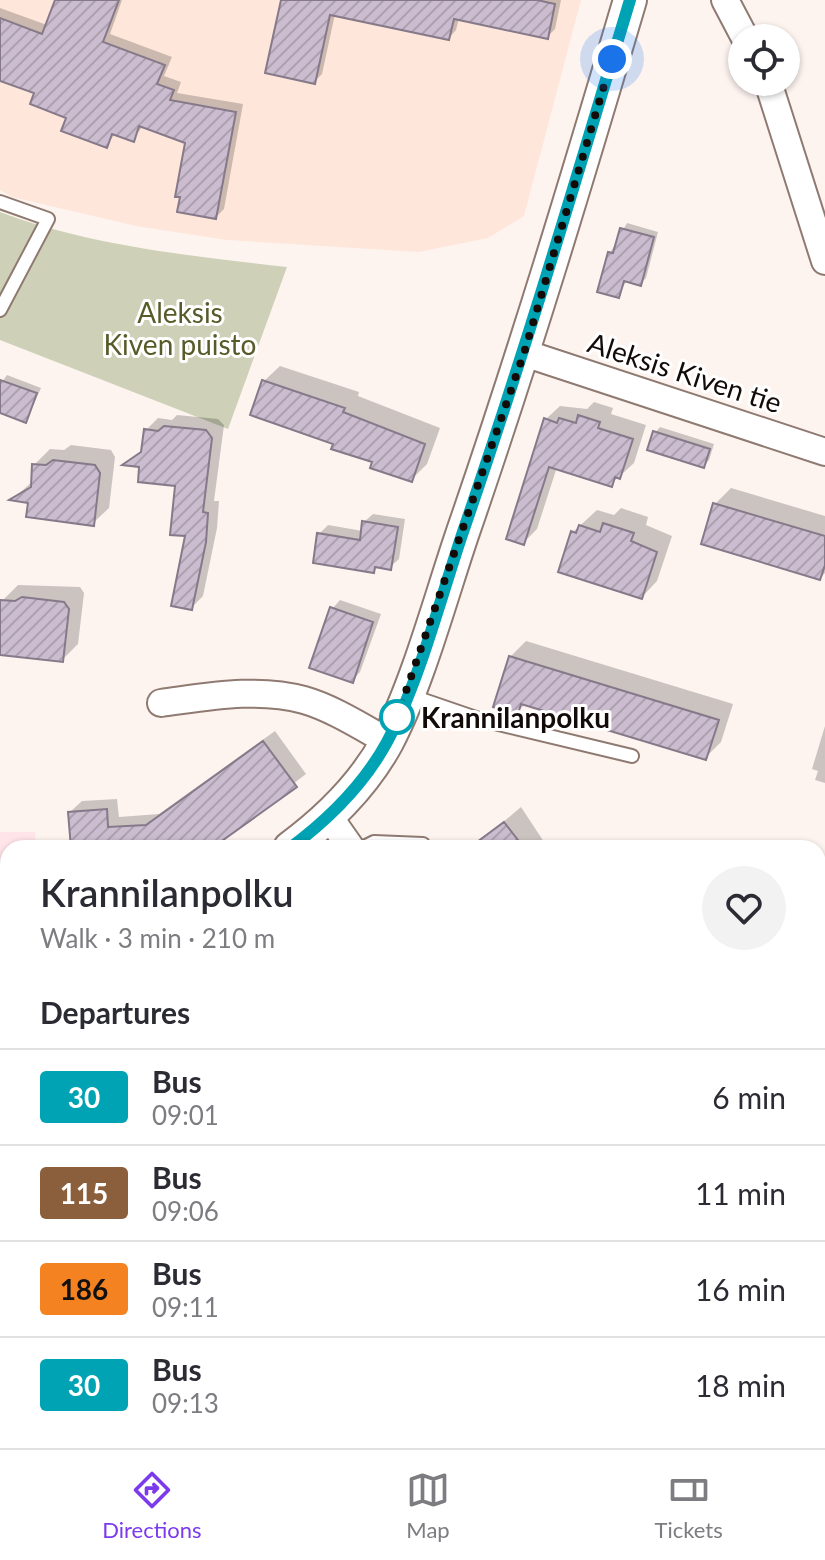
<!DOCTYPE html>
<meta charset="utf-8">
<style>
:root{--surface:#fff;--page:#f2f2f3;--text:#2b2b33;--muted:#7c7c81;--line:#e1e1e2;--accent:#7c3aed}
body{margin:0;font-family:Lato,sans-serif;background:var(--page);color:var(--text);height:100vh;display:flex;flex-direction:column;font-size:30px;white-space:nowrap}
*{box-sizing:border-box;margin:0}
p{font-size:26px;color:var(--muted)}
.icon{flex:none;width:44px;height:44px;fill:none;stroke:currentColor;stroke-width:2;stroke-linecap:round;stroke-linejoin:round}
.map{position:relative;flex:1;overflow:hidden}
.panel{position:absolute;left:0px;top:840px;width:826px;height:608px;display:flex;flex-direction:column;background:var(--surface);border-radius:24px 24px 0 0;box-shadow:0 2px 6px #0004}
.panel>*{flex:none}
.badge{padding:0 16px;border-radius:6px;font-size:28px;line-height:52px}
.buttons{position:absolute;left:728px;top:24px;display:grid;gap:16px}
.buttons a{display:grid;place-items:center;width:72px;height:72px;border-radius:50%;background:var(--surface);box-shadow:0 2px 6px #0004;font-size:40px}
.you{position:absolute;width:40px;height:40px;margin:-20px;border:6px solid #fff;border-radius:50%;background:#1a73e8;box-shadow:0 0 0 12px #1a73e833}
.map>.badge{position:absolute;translate:-50% -50%;box-shadow:0 0 0 4px #fff}
h2{padding:0 40px;font-size:30px;line-height:72px}
.round{display:grid;place-items:center;flex:none;width:84px;height:84px;border-radius:42px;background:var(--page)}
.summary{display:flex;align-items:center;justify-content:space-between;height:136px;padding:0 40px}
h1{font-size:38px;font-weight:600;line-height:60px}
ul{padding:0;list-style:none}
li{display:flex;align-items:center;gap:24px;height:96px;padding:0 40px;border-top:2px solid var(--line)}
li div{flex:1}
li b{display:block;font-size:30px}
li em{font-style:normal}
li .badge{min-width:88px;font-weight:700;text-align:center}
.dock{display:flex;justify-content:space-around;align-items:center;height:112px;border-top:2px solid var(--line);background:var(--surface);font-size:22px;color:var(--muted)}
.dock a{display:grid;justify-items:center;gap:4px}
.dock .current{color:var(--accent)}
.map>svg:first-child{display:block}
.commercial{fill:#ffe4ea}
.built{fill:#fee6da}
.grass{fill:url(#grass-tufts)}
.green{fill:#ced1b7}
.shadow{fill:#0003}
.building{fill:url(#building-hatch);stroke:#867989;stroke-width:2}
.lines{fill:none;stroke-linecap:round;stroke-linejoin:round}
.service-casing{stroke:#8f7a71;stroke-width:16}
.minor-casing{stroke:#8f7a71;stroke-width:30}
.tertiary-casing{stroke:#8f7a71;stroke-width:36}
.service{stroke:#fff;stroke-width:12}
.minor{stroke:#fff;stroke-width:26}
.tertiary{stroke:#fff;stroke-width:32}
.line-casing{stroke:#fff;stroke-width:18}
.line{stroke:#00a3b4;stroke-width:12}
.walk{stroke:#120b08;stroke-width:8;stroke-dasharray:0 14.4}
.stop-dot{fill:#fff;stroke:#00a3b4;stroke-width:4}
.labels{text-anchor:middle;dominant-baseline:central;stroke-width:6;stroke-linejoin:round;paint-order:stroke}
.park-label{font-size:28px;fill:#585b29;stroke:#fff}
.street-label{font-size:28px;fill:#120b08;stroke:#fff}
.stop-label{font-size:28px;font-weight:bold;fill:#120b08;stroke:#fff;text-anchor:start}
</style>
<div class="map">
<svg width="825" height="1448" viewBox="0 0 825 1448">
<defs>
<pattern id="grass-tufts" width="24" height="20" patternUnits="userSpaceOnUse" patternTransform="scale(2)"><rect width="24" height="20" fill="#ced1b7"/><path d="M3 7l-1-3M5 7V3M7 7l1-3M15 17l-1-3M17 17v-4M19 17l1-3" fill="none" stroke="#b0b29c"/></pattern>
<pattern id="building-hatch" width="6" height="6" patternUnits="userSpaceOnUse" patternTransform="scale(2)"><rect width="6" height="6" fill="#cbbdcf"/><path d="M-1 1l2-2M0 6l6-6M5 7l2-2" fill="none" stroke="#ada1b0"/></pattern>
</defs>
<rect width="100%" height="100%" fill="#fdf4f0"/>
<!-- commercial -->
<path class="commercial" d="M0,832H35L36,848H8V997L0,1000Z"/>
<!-- built -->
<path class="built" d="M0,0H581L524,216L488,238L419,252L227,240L136,226L12,197L0,190Z"/>
<!-- grass -->
<path class="grass" d="M825,1304V1401L818,1408V1306Z"/>
<!-- green -->
<path class="green" d="M0,212C91,246 191,256 287,267L228,429L0,340Z"/>
<!-- shadow -->
<path class="shadow" d="M57,0H122L110,34L172,57L164,76L181,82L177,93L243,104L224,209L216,217L187,142L143,126L133,139L116,133L106,145L36,92L0,79V8L47,25Z
M283,0H561L555,29L547,37L459,18L456,30L449,38L335,14L322,74L314,82Z
M627,223L658,232L646,278L640,284L627,280L618,296L610,253Z
M280,366L359,392L358,396L440,428L427,464L411,480L336,442L264,381Z
M7,375L41,388L26,421L0,411V385Z
M594,402L613,408L611,414L646,425L634,463L611,484L557,467L537,529L523,543L546,419L560,406L587,409Z
M177,415L218,419L224,425L214,501H219L217,528L203,596L191,608L187,535L178,485L142,466L126,464L144,449L146,430L158,418L172,420Z
M660,427L714,444L709,460L703,466L655,433Z
M71,445L111,450L115,457L109,508L93,523L30,501L13,499L33,481L34,465L50,449L64,450Z
M731,488L825,516V573L820,578L715,504Z
M621,508L648,517L646,525L672,536L657,581L642,597L573,532L597,510L614,515Z
M373,514L405,519L399,559L390,567L379,566L374,571L319,534L328,525L363,531L364,522Z
M18,585L80,587L84,593L78,644L62,660L0,653L2,601Z
M340,600L381,614L360,672L352,681L332,609Z
M526,641L733,704L721,742L705,758L526,703L517,712L510,657Z
M825,726V783L815,780L818,771L812,769Z
M275,731L306,774L209,848H72L70,812L82,801L117,799L119,817L159,814Z
M521,807L548,848H474L481,841Z
M8,893V956H0V894Z
M8,1074V1098L4,1078Z
M8,1308V1393L0,1376V1312Z
M124,1440H217L209,1448H128Z
M275,1440H315L276,1446Z"/>
<!-- building -->
<path class="building" d="M55,0H119L103,42L165,65L157,84L174,90L170,100L236,112L216,219L177,212L180,197H175L185,143L139,126L134,142L112,134L107,148L61,131L66,118L30,104L34,93L0,81V18L42,34Z
M281,0H537L555,4L548,39L454,19L449,40L330,15L315,84L265,73Z
M620,228L654,237L641,286L624,281L619,298L597,292L608,252L613,253Z
M0,380L37,393L26,423L0,413Z
M262,380L345,408L343,412L425,444L412,482L370,468L372,462L331,449L333,444L250,415Z
M578,415L600,422L598,428L633,439L620,479L615,477L612,487L549,467L524,545L506,539L544,418L557,423L559,418L576,423Z
M164,426L206,430L212,438L203,512L208,513L206,542L192,610L171,606L185,536L170,535L175,486L138,482L139,467L122,465L141,452L144,429L158,431Z
M653,431L710,449L704,468L647,450Z
M53,460L95,465L100,473L94,526L26,517L28,503L9,500L31,487L32,464L46,465Z
M713,503L825,536V565L820,580L701,544Z
M362,521L398,527L391,570L375,567L374,573L313,563L317,533L360,540Z
M603,523L634,533L631,541L657,552L642,599L558,572L571,531L576,533L579,525L600,532Z
M22,597L64,602L69,609L63,662L0,655V600L15,601Z
M330,607L373,622L353,683L309,668Z
M509,656L719,720L706,760L521,704L518,714L493,707Z
M263,741L297,787L212,848H71L68,812L107,809L108,827L146,825Z
M504,822L524,848H469Z"/>
<g class="lines">
<!-- service casing -->
<g class="service-casing">
<path id="service" d="M0,202L48,219L0,310
M409,695L482,720L632,756
M362,848L374,842L423,844V848"/>
</g>
<!-- minor casing -->
<g class="minor-casing">
<path id="minor" d="M725,0L745,38
M768,82L825,261
M524,353L825,452
M161,703C207,697 257,687 304,700C332,708 362,727 387,741
M330,818L351,848
M706,1440L715,1448"/>
</g>
<!-- tertiary casing -->
<g class="tertiary-casing">
<path id="tertiary" d="M290,848C329,819 363,786 387,742C419,681 442,592 465,526C525,352 578,176 630,0
M0,1000L8,997
M818,1024L825,1015
M556,1448L562,1440"/>
</g>
<!-- service -->
<use href="#service" class="service"/>
<!-- minor -->
<use href="#minor" class="minor"/>
<!-- tertiary -->
<use href="#tertiary" class="tertiary"/>
</g>
<g class="lines">
<!-- line casing -->
<g class="line-casing">
<path id="line" d="M290,848C329,819 363,786 387,742C420,681 442,592 465,526C525,352 577,176 630,0"/>
</g>
<!-- line -->
<use href="#line" class="line"/>
<!-- walk -->
<path class="walk" d="M397,717L524,353L612,59"/>
</g>
<!-- markers -->
<circle class="stop-dot" cx="397" cy="717" r="16"/>
<g class="labels">
<!-- park labels -->
<g class="park-label">
<text x="180" y="312">Aleksis<tspan x="180" dy="32">Kiven puisto</tspan></text>
</g>
<!-- street labels -->
<g class="street-label">
<text transform="translate(685 372) rotate(18)">Aleksis Kiven tie</text>
</g>
<!-- stop labels -->
<g class="stop-label">
<text x="421" y="717">Krannilanpolku</text>
</g>
</g>
</svg>
<div class="buttons">
<a><svg class="icon" aria-label="locate" viewBox="0 0 24 24"><circle cx="12" cy="12" r="6"/><path d="M12 2v4M12 18v4M2 12h4M18 12h4"/></svg></a>
</div>
<div class="you" style="left:612px;top:59px"></div>
<section class="panel">
<div class="summary"><div><h1>Krannilanpolku</h1><p>Walk · 3 min · 210 m</p></div><a class="round"><svg class="icon" aria-label="heart" viewBox="0 0 24 24"><path d="M12 20l-8-8c-3-5 5-10 8-4 3-6 11-1 8 4z"/></svg></a></div>
<h2>Departures</h2>
<ul>
<li><span class="badge" style="background:#00a3b4;color:#fff">30</span><div><b>Bus</b><p>09:01</p></div><em>6 min</em></li>
<li><span class="badge" style="background:#8b5e3c;color:#fff">115</span><div><b>Bus</b><p>09:06</p></div><em>11 min</em></li>
<li><span class="badge" style="background:#f58220;color:#111">186</span><div><b>Bus</b><p>09:11</p></div><em>16 min</em></li>
<li><span class="badge" style="background:#00a3b4;color:#fff">30</span><div><b>Bus</b><p>09:13</p></div><em>18 min</em></li>
</ul>
</section>
</div>
<nav class="dock">
<a class="current"><svg class="icon" aria-label="directions" viewBox="0 0 24 24"><path d="M12 3l9 9-9 9-9-9zM9 14v-3h6M13 9l2 2-2 2"/></svg>Directions</a>
<a><svg class="icon" aria-label="map" viewBox="0 0 24 24"><path d="M3 6l6-2 6 2 6-2v14l-6 2-6-2-6 2zM9 4v14M15 6v14"/></svg>Map</a>
<a><svg class="icon" aria-label="tickets" viewBox="0 0 24 24"><path d="M3 7h18v10H3zM15 7v10"/></svg>Tickets</a>
</nav>
